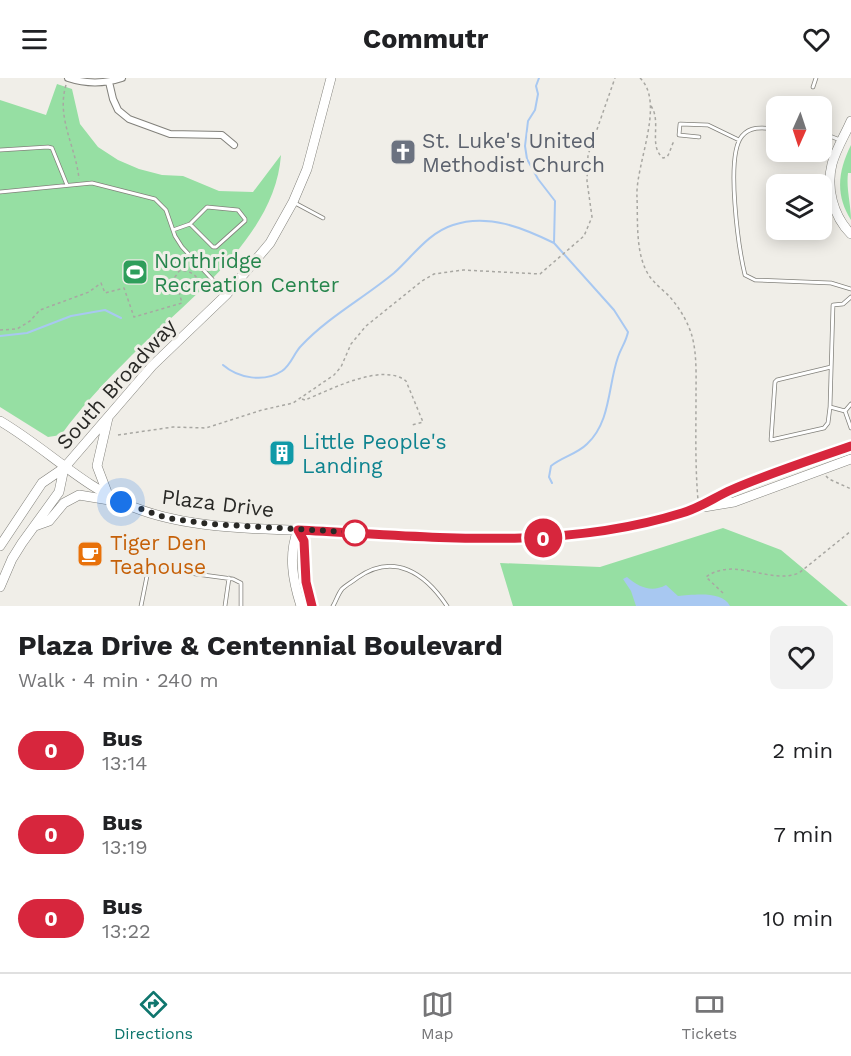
<!DOCTYPE html>
<meta charset="utf-8">
<style>
:root{--surface:#fff;--page:#f2f2f2;--text:#202124;--muted:#757577;--line:#e0e0e0;--accent:#0f766e}
body{margin:0;font-family:"Work Sans",sans-serif;background:var(--page);color:var(--text);height:100vh;display:flex;flex-direction:column;font-size:22px;white-space:nowrap}
*{box-sizing:border-box;margin:0}
p{font-size:20px;color:var(--muted)}
.icon{flex:none;width:33px;height:33px;fill:none;stroke:currentColor;stroke-width:2;stroke-linecap:round;stroke-linejoin:round}
.map{position:relative;height:528px;overflow:hidden}
.panel{display:flex;flex-direction:column;background:var(--surface);flex:1}
.panel>*{flex:none}
.badge{padding:0 12px;border-radius:20px;font-size:21px;line-height:39px}
.needle{width:39px;rotate:183deg}
.controls{position:absolute;left:766px;top:18px;display:grid;gap:12px}
.controls a{display:grid;place-items:center;width:66px;height:66px;border-radius:12px;background:var(--surface);box-shadow:0 3px 15px #0003;font-size:30px}
.you{position:absolute;width:30px;height:30px;margin:-15px;border:4px solid #fff;border-radius:50%;background:#1a73e8;box-shadow:0 0 0 9px #1a73e833}
.map>.badge{position:absolute;translate:-50% -50%;box-shadow:0 0 0 3px #fff}
.round{display:grid;place-items:center;flex:none;width:63px;height:63px;border-radius:12px;background:var(--page)}
.summary{display:flex;align-items:center;justify-content:space-between;height:102px;padding:0 18px}
h1{font-size:28px;font-weight:700;line-height:45px}
ul{padding:0;list-style:none}
li{display:flex;align-items:center;gap:18px;height:84px;padding:0 18px}
li div{flex:1}
li b{display:block;font-size:22px}
li em{font-style:normal}
li .badge{min-width:66px;font-weight:700;text-align:center}
header{display:flex;justify-content:space-between;align-items:center;height:78px;padding:0 18px;background:var(--surface);font-size:27px;font-weight:700}
.tab-bar{display:flex;justify-content:space-around;align-items:center;height:84px;border-top:2px solid var(--line);background:var(--surface);font-size:16px;color:var(--muted)}
.tab-bar a{display:grid;justify-items:center;gap:3px}
.tab-bar .on{color:var(--accent)}
.map>svg:first-child{display:block}
.green{fill:#96dfa3}
.water{fill:#a8c8f1}
.lines{fill:none;stroke-linecap:round;stroke-linejoin:round}
.stream{stroke:#a8c8f1;stroke-width:2}
.lane-casing{stroke:#82817b;stroke-width:4.5}
.street-casing{stroke:#82817b;stroke-width:8}
.secondary-casing{stroke:#82817b;stroke-width:10}
.primary-casing{stroke:#82817b;stroke-width:10}
.path{stroke:#a8a7a2;stroke-width:1.5;stroke-dasharray:3 3;stroke-linecap:butt}
.lane{stroke:#fff;stroke-width:3}
.street{stroke:#fff;stroke-width:6}
.secondary{stroke:#fff;stroke-width:9}
.primary{stroke:#fff;stroke-width:9}
.line-casing{stroke:#fff;stroke-width:14}
.line{stroke:#d7263d;stroke-width:9}
.walk{stroke:#292926;stroke-width:6;stroke-dasharray:0 10.8}
.stop-dot{fill:#fff;stroke:#d7263d;stroke-width:3}
.labels{text-anchor:middle;dominant-baseline:central;stroke-width:6;stroke-linejoin:round;paint-order:stroke}
.worship-label{font-size:21px;fill:#5b616d;stroke:#f0eee8;text-anchor:start}
.leisure-label{font-size:21px;fill:#27864d;stroke:#f0eee8;text-anchor:start}
.street-label{font-size:21px;fill:#292926;stroke:#f0eee8}
.culture-label{font-size:21px;fill:#0d838f;stroke:#f0eee8;text-anchor:start}
.food-label{font-size:21px;fill:#c56008;stroke:#f0eee8;text-anchor:start}
</style>
<header><svg class="icon" aria-label="menu" viewBox="0 0 24 24"><path d="M4 6h16M4 12h16M4 18h16"/></svg>Commutr<svg class="icon" aria-label="heart" viewBox="0 0 24 24"><path d="M12 20l-8-8c-3-5 5-10 8-4 3-6 11-1 8 4z"/></svg></header>
<div class="map">
<svg width="851" height="528" viewBox="0 0 851 528">
<rect width="100%" height="100%" fill="#f0eee8"/>
<!-- green -->
<path class="green" d="M57,6L72,11L80,46L98,69L118,82L139,91L162,97L183,98L219,113L253,114L281,77C275,161 185,223 131,278C106,303 82,328 61,357L48,359L0,329V22L46,37Z
M851,67V95H848C846,111 851,126 851,142C835,117 838,93 851,67Z
M723,450L781,472L848,528H513L500,485L600,489Z"/>
<!-- water -->
<path class="water" d="M627,499C639,509 651,515 666,507L678,518C692,517 722,512 730,528H636L631,513L623,501Z"/>
<g class="lines">
<!-- stream -->
<path class="stream" d="M539,0L536,8L538,16L535,32L528,43L525,68L527,81L538,101L555,123L554,165L614,232L628,254C626,264 621,270 618,279C608,307 611,344 587,366C577,376 562,379 551,388L549,399L552,405
M0,258L27,255L71,238L105,232L121,240
M223,287C238,300 264,305 282,293C291,287 294,275 301,268C328,239 364,220 394,195C413,178 428,155 453,147C488,135 523,150 554,165"/>
<!-- lane casing -->
<g class="lane-casing">
<path id="lane" d="M813,9L816,0
M777,51C765,50 751,47 742,58C725,78 739,172 745,197L755,202L831,205L851,211
M822,55L840,62
M699,59L679,57L680,46L708,47L739,62
M0,72L48,69L52,70L67,107
M0,114L92,105L155,121L166,132L175,158L182,169L225,215
M295,125L323,140
M173,152L190,146L207,129L238,132L245,141V143L216,169H213L190,146
M851,326L845,333L851,350
M830,329L828,345L824,350L771,362L775,304L777,302L831,289
M845,333L830,329L833,227L843,226L851,219
M141,528L148,493L166,492L233,501L241,505V528
M225,528L229,500
M333,528C336,523 338,516 342,511C346,507 352,504 357,500C394,474 425,495 447,528"/>
</g>
<!-- street casing -->
<g class="street-casing">
<path id="street" d="M68,0C86,6 104,6 122,0
M109,4L113,21L118,32L129,41L170,56L222,57L234,67"/>
</g>
<!-- secondary casing -->
<g class="secondary-casing">
<path id="secondary" d="M851,43C845,57 836,71 832,86C826,110 833,138 851,156
M0,343C46,370 83,409 133,429C190,452 265,451 326,453C432,459 539,470 643,445C661,441 682,437 699,429C710,424 720,416 731,411C770,395 811,382 851,368
M704,429L734,424L851,381
M298,452L304,463L306,504L312,528
M298,452C288,477 293,503 301,528"/>
</g>
<!-- primary casing -->
<g class="primary-casing">
<path id="primary" d="M108,340L97,388L108,417
M35,448L49,443L64,425L79,417L121,424
M0,468L42,405L64,390L152,288L226,217L270,165L293,124L307,91L331,0
M0,509L12,481L22,465L59,414L64,390"/>
</g>
<!-- path -->
<path class="path" d="M640,0C666,25 635,87 637,119C638,144 635,178 650,199C655,206 663,212 669,218C679,229 688,244 692,258C697,276 696,298 696,317C696,352 695,387 698,422
M66,7C56,40 76,69 79,101
M651,28C662,44 648,68 663,80L667,79C671,73 671,67 675,62
M0,252L17,251L30,243L40,232L89,214L101,205L105,215L124,210L134,239L182,225L175,199L179,193C192,191 198,200 204,210
M302,321L305,322C330,312 382,284 406,303L423,344L412,347
M118,357L173,349L206,350L262,332L293,325L334,297L341,289L351,266L366,248L422,203L434,196L463,192L540,196L584,158L592,139L587,103L588,77L615,0
M826,398L829,401L851,411
M723,515L706,499C735,478 769,507 799,495L851,453"/>
<!-- lane -->
<use href="#lane" class="lane"/>
<!-- street -->
<use href="#street" class="street"/>
<!-- secondary -->
<use href="#secondary" class="secondary"/>
<!-- primary -->
<use href="#primary" class="primary"/>
</g>
<g class="lines">
<!-- line casing -->
<g class="line-casing">
<path id="line" d="M312,528L306,504L304,463L298,452C427,458 557,474 682,435C700,430 715,419 731,412C770,395 811,382 851,368"/>
</g>
<!-- line -->
<use href="#line" class="line"/>
<!-- walk -->
<path class="walk" d="M121,424L167,440L210,446L364,455H355"/>
</g>
<!-- icons -->
<defs>
<g id="church-square" transform="scale(1.35)"><rect x="-9" y="-9" width="18" height="18" rx="4" fill="#6b7280" stroke="#f0eee8"/><path d="M-1.2-6h2.4v3.5h3.3v2.4h-3.3V6h-2.4V-.1h-3.3v-2.4h3.3Z" fill="#fff"/></g>
<g id="stadium-square" transform="scale(1.35)"><rect x="-9" y="-9" width="18" height="18" rx="4" fill="#2e9e5b" stroke="#f0eee8"/><path d="M0-5a6.5 5 0 1 0 0 10a6.5 5 0 1 0 0-10ZM-3.5-1.8h7v3.6h-7Z" fill="#fff"/></g>
<g id="building-square" transform="scale(1.35)"><rect x="-9" y="-9" width="18" height="18" rx="4" fill="#0f9aa8" stroke="#f0eee8"/><path d="M-4-6H4V6H1V3H-1V6H-4ZM-2.5-4.3h1.7v1.8h-1.7ZM.8-4.3h1.7v1.8H.8ZM-2.5-1h1.7V.8h-1.7ZM.8-1h1.7V.8H.8Z" fill="#fff"/></g>
<g id="cafe-square" transform="scale(1.35)"><rect x="-9" y="-9" width="18" height="18" rx="4" fill="#e8710a" stroke="#f0eee8"/><path d="M-5.5-4.5H6V0H3Q3 3.5 0 3.5H-2.5Q-5.5 3.5-5.5 0ZM3-3.2v2h1.7v-2ZM-6 4.5H4V6H-6Z" fill="#fff"/></g>
</defs>
<g fill-rule="evenodd">
<use href="#church-square" x="403" y="74"/>
<use href="#stadium-square" x="135" y="194"/>
<use href="#building-square" x="282" y="375"/>
<use href="#cafe-square" x="90" y="476"/>
</g>
<!-- markers -->
<circle class="stop-dot" cx="355" cy="455" r="12"/>
<g class="labels">
<!-- worship labels -->
<g class="worship-label">
<text x="422" y="62">St. Luke's United<tspan x="422" dy="24">Methodist Church</tspan></text>
</g>
<!-- leisure labels -->
<g class="leisure-label">
<text x="154" y="182">Northridge<tspan x="154" dy="24">Recreation Center</tspan></text>
</g>
<!-- street labels -->
<g class="street-label">
<text transform="translate(116 306) rotate(-48)">South Broadway</text>
<text transform="translate(218 425) rotate(7)">Plaza Drive</text>
</g>
<!-- culture labels -->
<g class="culture-label">
<text x="302" y="363">Little People's<tspan x="302" dy="24">Landing</tspan></text>
</g>
<!-- food labels -->
<g class="food-label">
<text x="110" y="464">Tiger Den<tspan x="110" dy="24">Teahouse</tspan></text>
</g>
</g>
</svg>
<div class="controls">
<a><svg class="needle" viewBox="-14 -14 28 28"><path d="M0-13l5 13h-10z" fill="#e53935"/><path d="M0 13l5-13h-10z" fill="#757577"/></svg></a>
<a><svg class="icon" aria-label="layers" viewBox="0 0 24 24"><path d="M12 4l9 5-9 5-9-5zM3 14l9 5 9-5"/></svg></a>
</div>
<div class="you" style="left:121px;top:424px"></div>
<b class="badge" style="left:543px;top:460px;background:#d7263d;color:#fff">0</b>
</div>
<section class="panel">
<div class="summary"><div><h1>Plaza Drive &amp; Centennial Boulevard</h1><p>Walk · 4 min · 240 m</p></div><a class="round"><svg class="icon" aria-label="heart" viewBox="0 0 24 24"><path d="M12 20l-8-8c-3-5 5-10 8-4 3-6 11-1 8 4z"/></svg></a></div>
<ul>
<li><span class="badge" style="background:#d7263d;color:#fff">0</span><div><b>Bus</b><p>13:14</p></div><em>2 min</em></li>
<li><span class="badge" style="background:#d7263d;color:#fff">0</span><div><b>Bus</b><p>13:19</p></div><em>7 min</em></li>
<li><span class="badge" style="background:#d7263d;color:#fff">0</span><div><b>Bus</b><p>13:22</p></div><em>10 min</em></li>
</ul>
</section>
<nav class="tab-bar">
<a class="on"><svg class="icon" aria-label="directions" viewBox="0 0 24 24"><path d="M12 3l9 9-9 9-9-9zM9 14v-3h6M13 9l2 2-2 2"/></svg>Directions</a>
<a><svg class="icon" aria-label="map" viewBox="0 0 24 24"><path d="M3 6l6-2 6 2 6-2v14l-6 2-6-2-6 2zM9 4v14M15 6v14"/></svg>Map</a>
<a><svg class="icon" aria-label="tickets" viewBox="0 0 24 24"><path d="M3 7h18v10H3zM15 7v10"/></svg>Tickets</a>
</nav>
